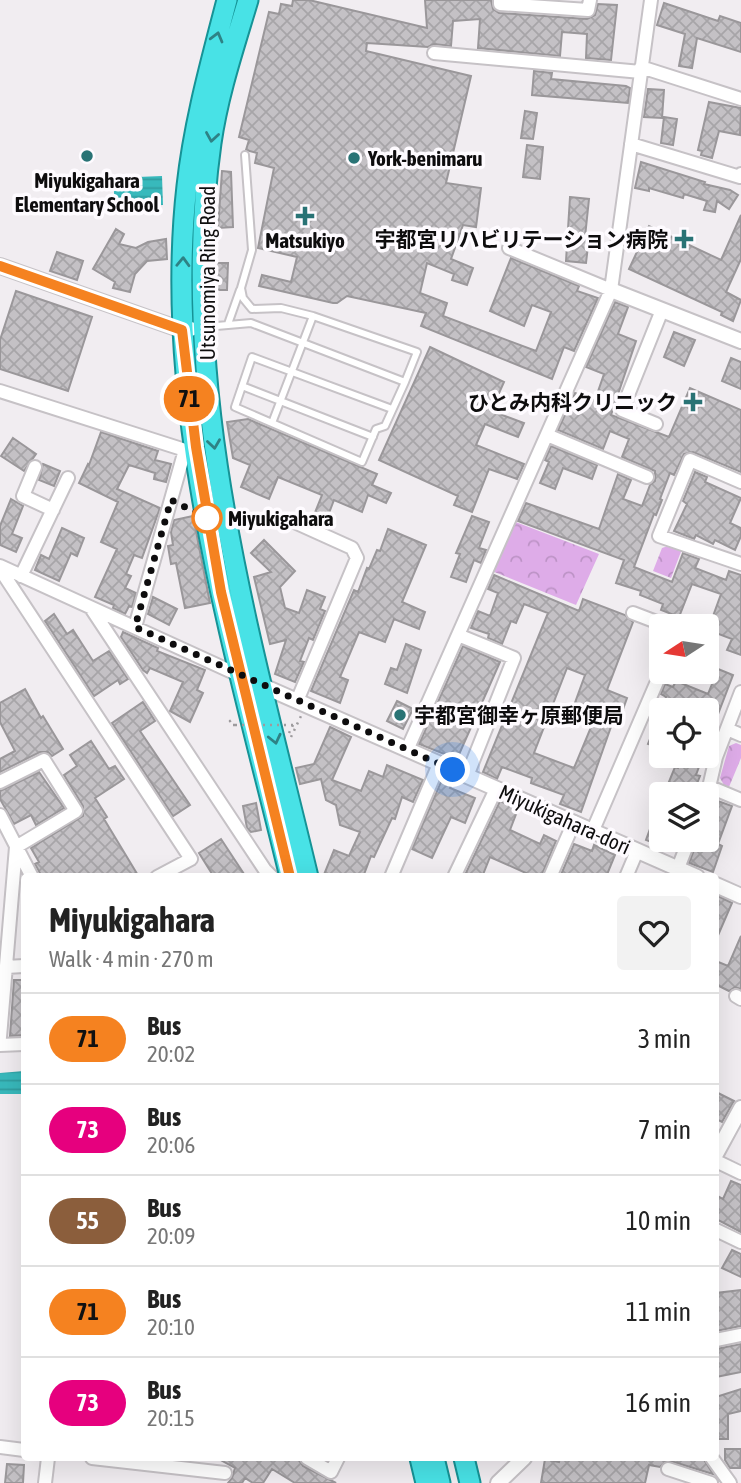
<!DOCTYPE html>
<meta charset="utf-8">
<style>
:root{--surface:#fff;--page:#f2f2f2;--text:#222;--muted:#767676;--line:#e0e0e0}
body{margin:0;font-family:"Asap Condensed","Noto Sans JP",sans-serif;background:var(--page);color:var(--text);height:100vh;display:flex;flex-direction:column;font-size:26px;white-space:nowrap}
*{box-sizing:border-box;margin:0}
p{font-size:23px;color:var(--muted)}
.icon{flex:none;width:38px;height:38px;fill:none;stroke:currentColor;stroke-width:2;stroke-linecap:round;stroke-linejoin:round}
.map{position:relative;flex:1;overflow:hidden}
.panel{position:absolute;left:21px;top:873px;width:698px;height:588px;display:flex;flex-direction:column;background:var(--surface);border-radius:7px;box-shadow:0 7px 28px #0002}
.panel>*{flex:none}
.badge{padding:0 14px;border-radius:23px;font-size:24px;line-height:46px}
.needle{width:46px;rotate:258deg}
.buttons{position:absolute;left:649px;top:614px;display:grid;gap:14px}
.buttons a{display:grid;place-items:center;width:70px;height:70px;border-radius:7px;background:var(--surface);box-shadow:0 7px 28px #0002;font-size:35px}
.you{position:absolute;width:35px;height:35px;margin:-18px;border:5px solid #fff;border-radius:50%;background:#1a73e8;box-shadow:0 0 0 10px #1a73e833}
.map>.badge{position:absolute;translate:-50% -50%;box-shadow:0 0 0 4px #fff}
.round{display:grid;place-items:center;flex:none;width:74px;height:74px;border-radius:7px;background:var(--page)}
.summary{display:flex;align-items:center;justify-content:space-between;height:119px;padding:0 28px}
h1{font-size:33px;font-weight:700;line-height:52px}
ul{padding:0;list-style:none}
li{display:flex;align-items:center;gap:21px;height:91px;padding:0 28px;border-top:2px solid var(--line)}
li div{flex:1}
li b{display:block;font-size:26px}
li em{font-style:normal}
li .badge{min-width:77px;font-weight:700;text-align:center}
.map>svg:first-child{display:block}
.forest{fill:url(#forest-crowns)}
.water{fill:url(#water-rules)}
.building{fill:url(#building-cross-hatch);stroke:#9a979a;stroke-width:2;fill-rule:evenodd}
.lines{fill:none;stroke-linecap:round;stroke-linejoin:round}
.service-casing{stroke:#c6c2c6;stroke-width:10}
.minor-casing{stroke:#c6c2c6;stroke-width:16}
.tertiary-casing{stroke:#c6c2c6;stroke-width:18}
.trunk-casing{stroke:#169396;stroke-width:23}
.path{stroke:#9e9b9e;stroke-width:2.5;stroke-dasharray:2 5;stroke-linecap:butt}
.service{stroke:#fff;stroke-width:6}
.minor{stroke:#fff;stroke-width:12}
.tertiary{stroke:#fff;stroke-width:14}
.trunk{stroke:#48e2e6;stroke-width:19}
.path-bridge{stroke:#9e9b9e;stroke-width:2.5;stroke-dasharray:2 5;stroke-linecap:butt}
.oneway{stroke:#2e8285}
.line-casing{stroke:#fff;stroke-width:16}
.line{stroke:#f58220;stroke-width:10}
.walk{stroke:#0e0d0e;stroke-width:7;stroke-dasharray:0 12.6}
.poi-dot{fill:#297375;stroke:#fefbff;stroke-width:2.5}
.stop-dot{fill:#fff;stroke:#f58220;stroke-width:3.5}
.labels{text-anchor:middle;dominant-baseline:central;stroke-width:7;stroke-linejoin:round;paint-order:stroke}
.poi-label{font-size:21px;font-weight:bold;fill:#0e0d0e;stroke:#fefbff;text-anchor:start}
.street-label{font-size:21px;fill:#0e0d0e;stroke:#fefbff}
.stop-label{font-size:21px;font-weight:bold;fill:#0e0d0e;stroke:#fefbff;text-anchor:start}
</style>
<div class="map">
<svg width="741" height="1483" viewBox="0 0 741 1483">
<defs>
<pattern id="forest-crowns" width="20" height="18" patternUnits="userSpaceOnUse" patternTransform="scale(1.75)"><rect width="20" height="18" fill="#deace8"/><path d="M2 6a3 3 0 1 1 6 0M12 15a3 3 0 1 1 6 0" fill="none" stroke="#bd93c6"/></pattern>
<pattern id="water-rules" width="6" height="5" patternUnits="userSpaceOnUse" patternTransform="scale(1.75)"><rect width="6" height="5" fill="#38b9bc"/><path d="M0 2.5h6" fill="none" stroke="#309ea0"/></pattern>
<pattern id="building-cross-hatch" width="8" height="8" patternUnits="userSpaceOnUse" patternTransform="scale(1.75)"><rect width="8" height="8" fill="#c4c1c5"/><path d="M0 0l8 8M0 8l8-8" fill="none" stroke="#a7a5a8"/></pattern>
</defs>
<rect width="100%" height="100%" fill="#f1edf1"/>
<!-- forest -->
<path class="forest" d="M513,521L599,554L576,605L492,571Z
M671,545L682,549L671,578L653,571L662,548Z
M736,743L741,745V758L729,787L724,785L720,778L729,746Z"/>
<!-- water -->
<path class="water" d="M162,176L163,205L115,207L113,178Z
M24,1071V1094H0V1073Z"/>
<!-- building -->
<path class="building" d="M293,0H309L427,28L425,0H491L493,9L499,13L587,19L595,15L598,4L617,5L611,60L586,58L587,34L562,32L560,56L478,48L480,19L453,21L451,46L434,44L428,47L367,43L366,51L471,76L446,183L481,188L476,227L463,225L451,259L473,268L467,285L452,280L454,274L427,263L420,293L447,303L443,316L536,351L551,312L532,305L524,326L490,311L511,258L579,286L577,291L598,298L574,351L564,347L552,379L421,326L426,313L347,296L337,303H333L259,286L262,275L291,282L297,257L258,248L274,168L255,163L257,153L246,150L249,140L239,137L269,12L279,14L281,4L292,6Z
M664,3L718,21L720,16L741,23V52L697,38L692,68L679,66L685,34L657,25Z
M534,71L552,73L551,79L626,86L630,88L628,103L532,95Z
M648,89L664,90L662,118L644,117Z
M709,102L741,108L740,135L719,131L712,158L701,155L702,151L698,150Z
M525,111L537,113L533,139L521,138Z
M664,117L677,119L673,145L661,143Z
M527,145L543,147L540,179L523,177Z
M641,162L705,182L704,184L730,190L738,195L729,209L717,201L715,212L704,210L707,201L684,194L683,198L649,188V191L635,188Z
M222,171L231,172L233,227L218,228Z
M570,197L589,199L585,237H589L586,263L566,261Z
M741,215V259L726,292L741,300L733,321L721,315L722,312L629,269L649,226L721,260Z
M116,229L124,234L119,244L136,248L148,242L166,239L167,259L147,261L135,274L130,292L113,288L115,282L93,269Z
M57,252L83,261L77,280L50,271Z
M215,263H228L227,290H216Z
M16,291L92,317L68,391L0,369V340Z
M615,302L628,307L618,334L636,341L611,415L669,437L690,388L741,410V472L693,452L684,454L674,475L670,473L660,499L662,500L656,515L654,514L634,567L672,582L683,553L699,559L695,568L726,580L729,571L741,575V655L727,650L732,639L708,630L721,594L692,584L679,617L661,610L663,604L640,595L641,591L616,583L624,560L518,521L526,503L599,529L618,474L631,480L623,499L642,506L650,485L655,481V471L622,457L629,439L610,431L603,449L558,430L575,393L595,400L604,374L586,367Z
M674,332L695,340L684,366L664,357Z
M430,347L504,382L491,411L524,423L518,437L485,424L476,445L524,464L517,479L489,469L472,512L454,505L458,496L379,460Z
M731,358L741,362V389L722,381Z
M248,419L377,474L372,485L391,493L386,503L368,495L362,512L334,500L324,526L312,520L322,495L278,477L269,499L241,487L250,465L233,458L227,422Z
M101,432L158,451L155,460L171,464L166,482L154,479L155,473L129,465L117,489L160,508L142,558L134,555L126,574L131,576L125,588L136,593L132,607L129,606L125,614L113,608L114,605L95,597L117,549L101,542L118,502L79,483L88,464L89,465Z
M13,438L36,454L24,471L1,456Z
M551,446L597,465L592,479L563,468L555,489L540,483L549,462L545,460Z
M43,464L60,471L54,486L39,480Z
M695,472L707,477L705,482L741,498L730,523L741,528V536L735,550L715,540L713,544L696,535L694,539L674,531L687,504L683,501Z
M11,499L23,506L12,534L22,538L16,552L0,545V526Z
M193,516L210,603L185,608L176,563L171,564L168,546L173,545L171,532L174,520Z
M472,516L489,522L479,548L486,550L481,563L474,560L466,582L451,577L460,554L456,553Z
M62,528L84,538L77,556L71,553L59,581L35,570L41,555L49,559Z
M388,529L426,545L402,602L425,612L419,629L394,619L385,642L359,632L340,677L348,680L340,703L311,691L354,590L358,592L367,568L369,569L377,550L380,551Z
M264,540L295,571L280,587L285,608L299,613L307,590L325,597L320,609L325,611L313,640L309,638L300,661L304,662L295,682L275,674L286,640L270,644L254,577L271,572L251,553Z
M494,575L579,611L583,599L625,615L633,622L607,690L627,698L617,726L612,724L581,812L560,804L564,795L531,783L532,778L502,767L497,779L483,772L548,613L524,604L516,623L511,621L502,644L488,638L489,634L471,628L478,611L490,616L498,593L488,589ZM567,668L585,675L572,711L594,720L574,768L534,753Z
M153,597L177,609L169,625L148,614Z
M54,614L67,634L73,630L93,661L109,651L128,679L120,684L118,680L94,696L45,621Z
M123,632L158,648L157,651L205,670L197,690L203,693L190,722L170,711L183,682L150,668L147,673L143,670L121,637Z
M406,644L421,650L407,693L385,684L391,668L397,670Z
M463,646L500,662L457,759L419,744Z
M718,669L733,675L715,722L707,719V710H661L666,697L661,694L665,684L673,687L676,681L708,694Z
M25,689L41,718L43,716L63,749L52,756L48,752H40L0,772V759L15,751L0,722V703Z
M397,701L413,709L403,729L387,721Z
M143,702L155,721L140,731L190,805L173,816L112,723Z
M661,712H662V749L648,744Z
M330,727L351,737L332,780L361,791L369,771L383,777L387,765L423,780L413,802L402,797L395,819L392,818L374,857L371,856L363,877H323L334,850L349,856L360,832L340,825L336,805L326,800L321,779L300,784L296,768L314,764Z
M91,741L109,769L115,766L124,779L95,798L107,817L104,819L139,877H42L35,864L39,862L31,848L83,816V806L64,775L77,766L70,755Z
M683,756H703L696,775L700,776L694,791L687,788L685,794H664L675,767L678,768Z
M39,772L64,808L36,825L31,815L14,824L0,799V791Z
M443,777L453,781L450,788L475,798L465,823L451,817L432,858L412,849Z
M715,800L732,806L718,844L722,846L713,872L689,863L698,840H707V816Z
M500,801L518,809L510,830L540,844L544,835L556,841L541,877H524L526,873L490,857L482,877H464Z
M256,803L261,830L251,832L247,828L243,806Z
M654,818L662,821V846L646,840Z
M221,839L246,877H214L199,853Z
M574,844L592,851L594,845L615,855L606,877H560Z
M716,895L732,903L716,940Z
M741,936V989L735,987L729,991L717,985L716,961L728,966Z
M14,980H24V1035L10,1036Z
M716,1092L734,1101L722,1122L716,1119Z
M731,1181L741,1185V1232L716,1219V1195L723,1199Z
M732,1250L741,1254V1277L722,1268Z
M741,1290V1326L716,1331V1293Z
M741,1344V1372L716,1377V1349Z
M741,1389V1411L728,1414V1439H716V1397Z
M725,1449H741L740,1468H730L725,1460Z
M217,1458H298L303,1466L336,1483H295L272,1469L263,1483H253L245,1478L242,1483H228L232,1478L235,1468Z
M560,1458H703L713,1474L667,1460L660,1467L649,1465L645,1483H541L545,1459L559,1462Z
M7,1464L24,1465L23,1483H5Z"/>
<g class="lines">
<!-- service casing -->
<g class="service-casing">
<path id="service" d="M245,155L252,250L241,288L243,298L252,309L281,308L313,316
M228,324L240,290
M205,327L251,323L405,382L385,426L376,429L362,462L235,407L252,357L392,409
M242,386L373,437
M272,423L313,316L417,352L405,382"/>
</g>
<!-- minor casing -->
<g class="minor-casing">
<path id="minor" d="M500,0V4L588,10L590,0
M434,53L641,72
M641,67L741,99
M631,144L740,177L741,174
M509,248L611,290
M0,391L185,450L135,627
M656,424L622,410L662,310
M547,435L647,477
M35,467L23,496L53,510
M741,482L690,460L659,536L741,564
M290,520L352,548L357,558L297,701
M0,566L241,676
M0,569L191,859L157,877
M21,576L68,478
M91,608L265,870L272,877
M633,613L667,626
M458,635L514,658L467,776
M727,729L741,735
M407,750L611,290L651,0
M0,782L44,760L76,811L16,847L0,1037
M710,787L741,800
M707,796L716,757L741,692
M0,815L32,877
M593,830L662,670
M678,868L689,840
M391,877L439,764
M454,877L496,789
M550,877L574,822
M626,877L637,851
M6,967L24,966
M736,996L741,999
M0,1045L24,1044
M716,1161L741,1173
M716,1230L741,1242
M716,1340L741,1335
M0,1447L24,1450
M92,1458L225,1473
M307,1458L331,1472L338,1458
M712,1458L730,1483
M668,1469L711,1483
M45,1483L48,1458"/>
</g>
<!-- tertiary casing -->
<g class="tertiary-casing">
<path id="tertiary" d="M0,266L182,330L191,329
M611,290L741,341
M256,683L697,877
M716,885L741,896
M716,1154L741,1108
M498,1483L524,1458"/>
</g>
<!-- trunk casing -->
<g class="trunk-casing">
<path id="trunk" d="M227,0C211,62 194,122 187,186C161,413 237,657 290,877
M248,0C234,47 218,94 211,143C176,391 251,638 308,877
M420,1458L426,1483
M434,1458L440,1483
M464,1458L470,1483"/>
</g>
<!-- path -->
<path class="path" d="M235,725H231L230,721L235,719
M289,733L293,725
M291,737L301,716"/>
<!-- service -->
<use href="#service" class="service"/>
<!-- minor -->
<use href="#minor" class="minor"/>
<!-- tertiary -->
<use href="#tertiary" class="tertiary"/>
<!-- trunk -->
<use href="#trunk" class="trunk"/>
<!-- path-bridge -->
<path class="path-bridge" d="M235,725H293"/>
</g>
<!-- one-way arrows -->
<defs><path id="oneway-chevron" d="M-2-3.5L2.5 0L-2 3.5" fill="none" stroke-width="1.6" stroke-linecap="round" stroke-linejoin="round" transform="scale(1.75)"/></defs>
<g class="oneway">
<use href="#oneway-chevron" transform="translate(217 37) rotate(-75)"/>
<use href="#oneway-chevron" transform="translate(212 137) rotate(99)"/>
<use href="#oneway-chevron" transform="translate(183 262) rotate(-88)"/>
<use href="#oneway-chevron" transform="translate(214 444) rotate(82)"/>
<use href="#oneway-chevron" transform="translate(275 739) rotate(77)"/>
</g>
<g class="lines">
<!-- line casing -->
<g class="line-casing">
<path id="line" d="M0,266L182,330L196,447L221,592L290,877"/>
</g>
<!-- line -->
<use href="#line" class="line"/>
<!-- walk -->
<path class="walk" d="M207,518L171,500L135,627L453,770"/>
</g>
<!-- markers -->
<g class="poi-dot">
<circle cx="87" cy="156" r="7"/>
<circle cx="354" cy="158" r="7"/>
<path d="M301.5 205.5h7v7h7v7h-7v7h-7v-7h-7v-7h7z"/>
<path d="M680.5 228.5h7v7h7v7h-7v7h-7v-7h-7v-7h7z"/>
<path d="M689.5 391.5h7v7h7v7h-7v7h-7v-7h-7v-7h7z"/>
<circle cx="400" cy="715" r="7"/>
</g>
<circle class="stop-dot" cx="207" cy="518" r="14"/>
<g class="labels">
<!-- poi labels -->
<g class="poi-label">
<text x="368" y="158">York-benimaru</text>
<text x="87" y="180" text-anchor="middle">Miyukigahara<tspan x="87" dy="24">Elementary School</tspan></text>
<text x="668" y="239" text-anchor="end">宇都宮リハビリテーション病院</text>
<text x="305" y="240" text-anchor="middle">Matsukiyo</text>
<text x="677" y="402" text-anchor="end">ひとみ内科クリニック</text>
<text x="414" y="715">宇都宮御幸ヶ原郵便局</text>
</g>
<!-- street labels -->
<g class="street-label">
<text transform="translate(207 273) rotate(-90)">Utsunomiya Ring Road</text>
<text transform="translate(565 819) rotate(24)">Miyukigahara-dori</text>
</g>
<!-- stop labels -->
<g class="stop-label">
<text x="228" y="518">Miyukigahara</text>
</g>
</g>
</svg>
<div class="buttons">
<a><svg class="needle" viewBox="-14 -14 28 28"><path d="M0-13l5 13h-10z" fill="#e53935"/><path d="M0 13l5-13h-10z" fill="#767676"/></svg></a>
<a><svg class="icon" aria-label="locate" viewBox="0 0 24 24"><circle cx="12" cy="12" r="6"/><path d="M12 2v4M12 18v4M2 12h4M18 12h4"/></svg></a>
<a><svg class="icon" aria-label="layers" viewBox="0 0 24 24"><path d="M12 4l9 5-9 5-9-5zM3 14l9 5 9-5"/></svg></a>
</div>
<div class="you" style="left:453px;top:770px"></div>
<b class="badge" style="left:189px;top:399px;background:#f58220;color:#111">71</b>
<section class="panel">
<div class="summary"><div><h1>Miyukigahara</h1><p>Walk · 4 min · 270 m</p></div><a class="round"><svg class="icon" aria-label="heart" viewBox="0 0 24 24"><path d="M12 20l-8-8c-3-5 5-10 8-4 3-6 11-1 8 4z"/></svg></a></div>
<ul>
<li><span class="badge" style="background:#f58220;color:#111">71</span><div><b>Bus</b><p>20:02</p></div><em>3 min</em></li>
<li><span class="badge" style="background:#e6007e;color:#fff">73</span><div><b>Bus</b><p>20:06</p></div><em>7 min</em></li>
<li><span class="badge" style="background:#8b5e3c;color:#fff">55</span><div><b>Bus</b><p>20:09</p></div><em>10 min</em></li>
<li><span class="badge" style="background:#f58220;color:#111">71</span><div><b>Bus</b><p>20:10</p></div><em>11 min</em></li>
<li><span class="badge" style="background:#e6007e;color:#fff">73</span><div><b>Bus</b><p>20:15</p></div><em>16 min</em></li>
</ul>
</section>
</div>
